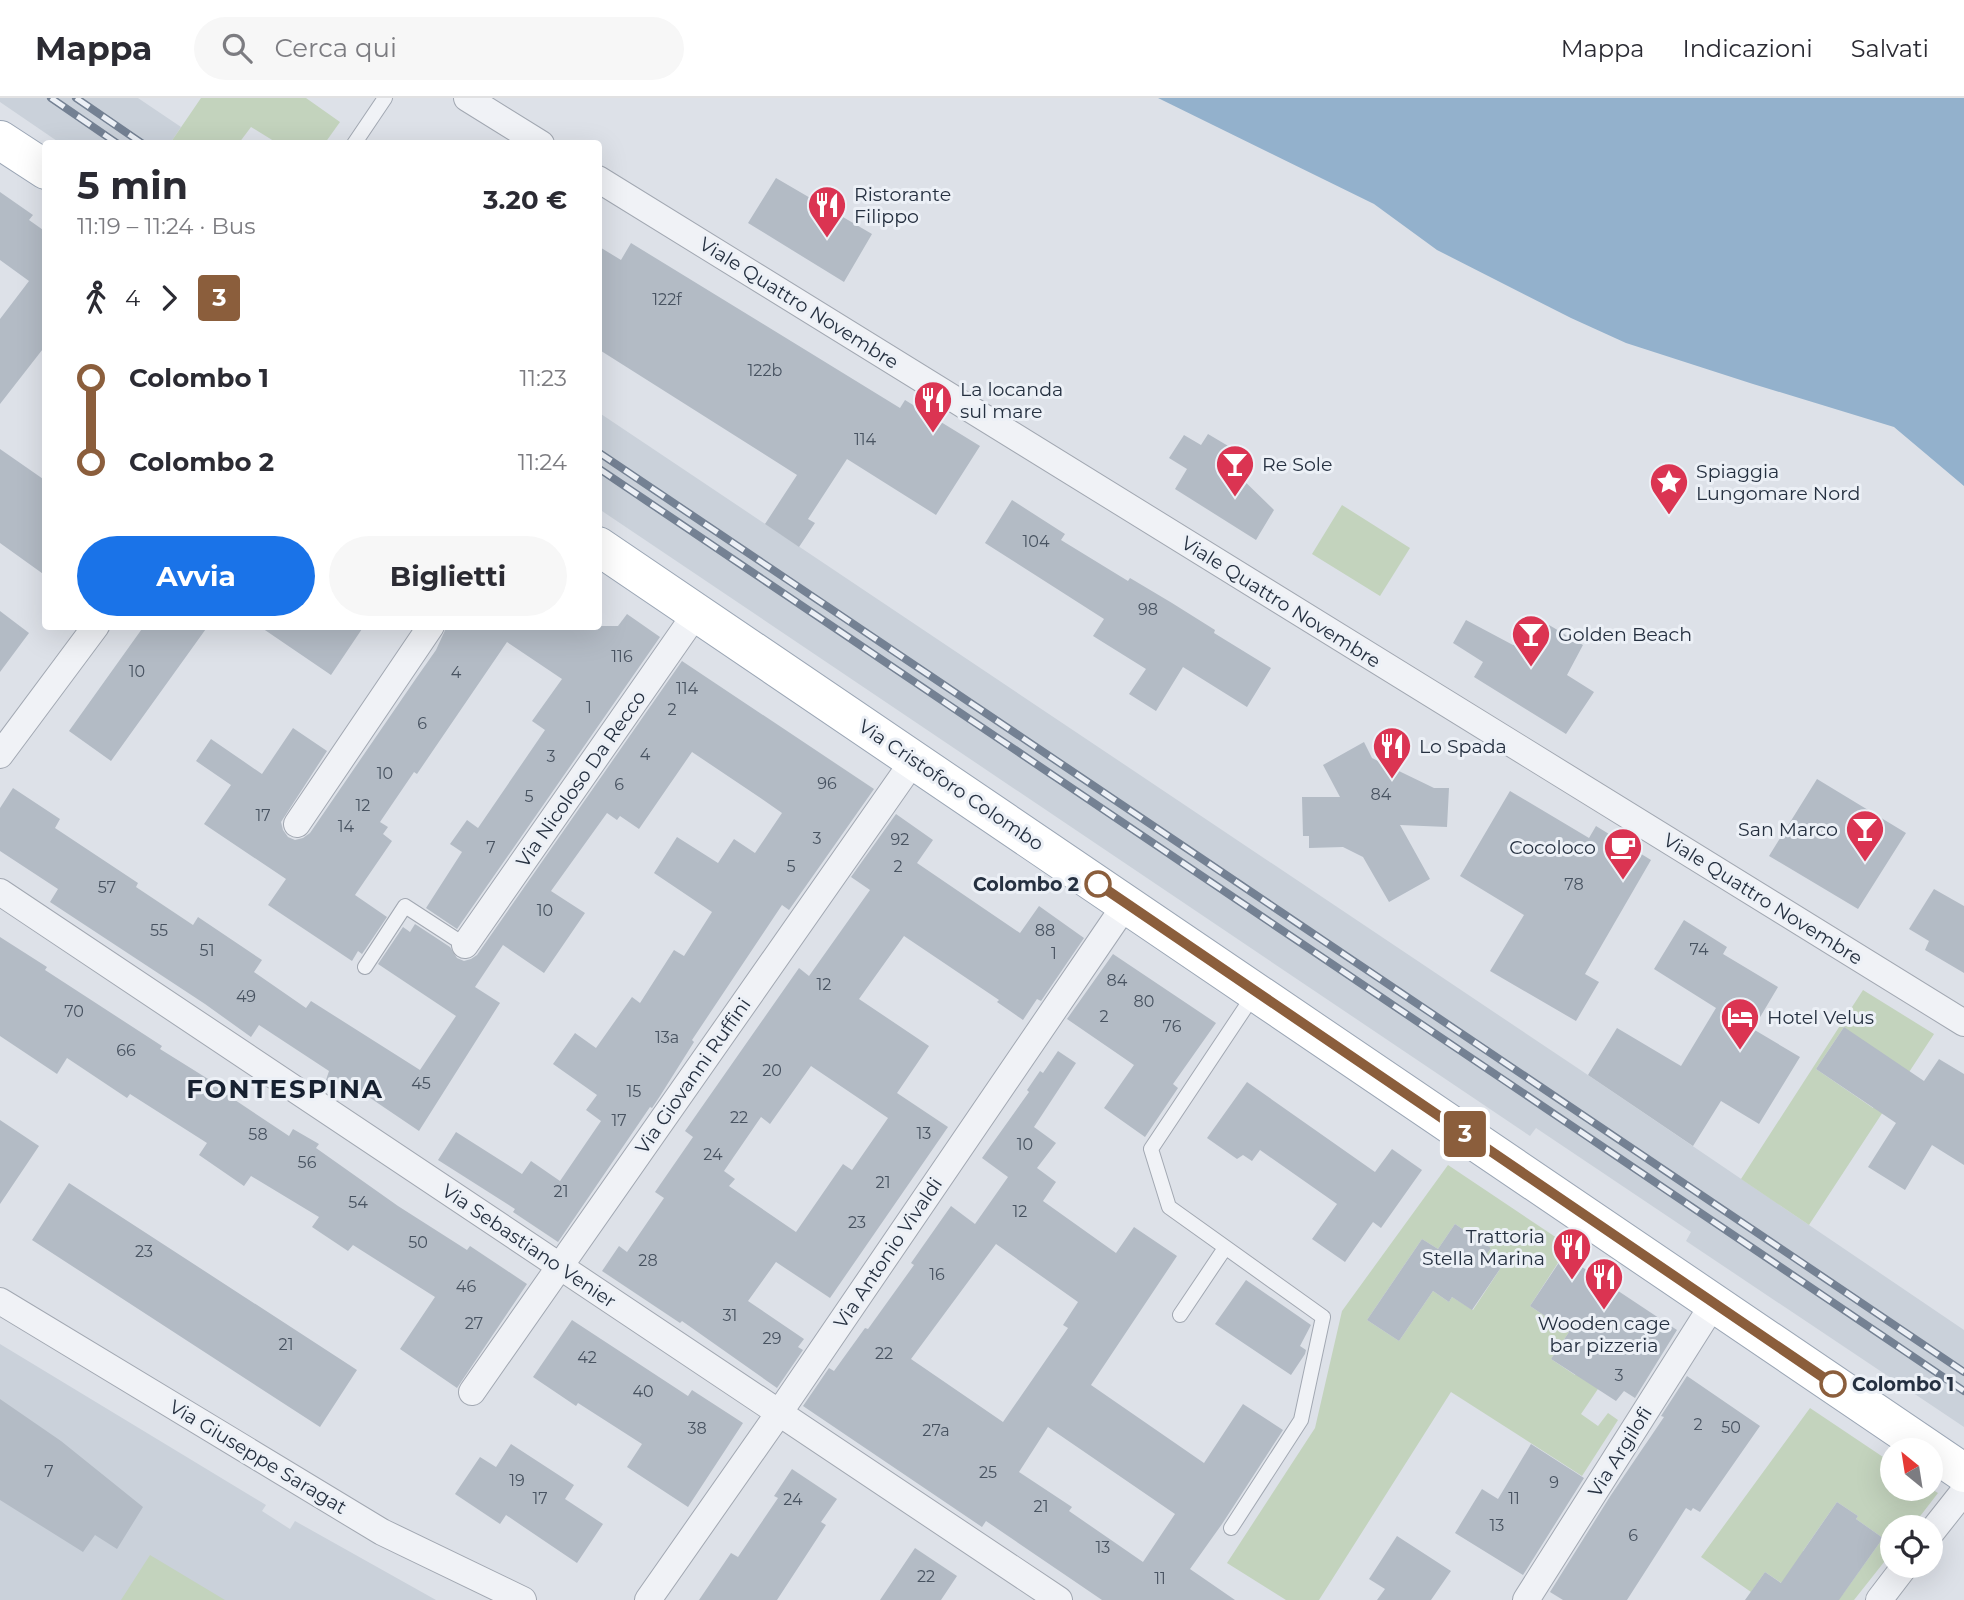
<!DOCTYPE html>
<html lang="it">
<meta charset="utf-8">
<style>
:root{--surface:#fff;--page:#f7f7f7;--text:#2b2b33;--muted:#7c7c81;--line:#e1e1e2;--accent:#1a73e8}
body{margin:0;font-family:Montserrat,sans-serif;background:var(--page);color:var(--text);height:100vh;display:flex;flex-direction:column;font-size:26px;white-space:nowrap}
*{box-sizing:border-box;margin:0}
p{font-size:23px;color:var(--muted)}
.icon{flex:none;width:38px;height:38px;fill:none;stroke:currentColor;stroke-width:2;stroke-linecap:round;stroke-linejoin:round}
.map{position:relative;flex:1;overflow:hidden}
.panel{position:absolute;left:42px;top:42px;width:560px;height:490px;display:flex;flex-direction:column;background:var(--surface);border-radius:7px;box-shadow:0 7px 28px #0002}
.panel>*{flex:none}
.badge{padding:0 14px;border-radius:5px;font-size:24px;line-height:46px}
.needle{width:46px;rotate:330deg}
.buttons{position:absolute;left:1880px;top:1340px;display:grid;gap:14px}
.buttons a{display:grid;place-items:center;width:63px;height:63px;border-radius:50%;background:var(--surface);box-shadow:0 7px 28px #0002;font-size:35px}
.map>.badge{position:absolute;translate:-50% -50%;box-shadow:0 0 0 4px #fff}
.legs{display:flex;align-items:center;gap:10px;height:77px;padding:0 35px;font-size:23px}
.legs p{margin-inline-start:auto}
.head{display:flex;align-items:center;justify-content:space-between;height:119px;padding:0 35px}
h1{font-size:38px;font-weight:700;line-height:52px}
.action{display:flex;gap:14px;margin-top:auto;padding:14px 35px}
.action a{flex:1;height:80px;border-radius:42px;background:var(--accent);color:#fff;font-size:28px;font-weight:700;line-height:80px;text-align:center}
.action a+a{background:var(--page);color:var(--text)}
ul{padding:0 35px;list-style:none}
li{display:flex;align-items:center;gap:24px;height:84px;font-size:26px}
li i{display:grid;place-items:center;width:10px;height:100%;margin:0 9px;background:currentColor}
li i::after{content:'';width:18px;height:18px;margin:-9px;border:5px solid;border-radius:50%;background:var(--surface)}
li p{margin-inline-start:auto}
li:first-child i{background:linear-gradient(#0000 50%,currentColor 0)}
li:last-child i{background:linear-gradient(currentColor 50%,#0000 0)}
header{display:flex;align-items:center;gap:42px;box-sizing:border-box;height:98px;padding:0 35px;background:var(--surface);border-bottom:2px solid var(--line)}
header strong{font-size:33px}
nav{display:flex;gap:38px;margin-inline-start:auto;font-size:24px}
.search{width:490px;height:63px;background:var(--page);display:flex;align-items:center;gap:18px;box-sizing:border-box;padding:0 24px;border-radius:38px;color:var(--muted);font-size:26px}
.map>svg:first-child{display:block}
.built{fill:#cad1da}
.green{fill:#c3d3bd;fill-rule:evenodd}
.water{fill:#93b1cc}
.building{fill:#b3bbc5;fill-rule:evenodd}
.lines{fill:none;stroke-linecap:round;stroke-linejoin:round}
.lane-casing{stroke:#a2a8b2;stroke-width:16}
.street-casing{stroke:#a2a8b2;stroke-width:28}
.primary-casing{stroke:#9ba6b5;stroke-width:40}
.lane{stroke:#f0f2f6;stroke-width:14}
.street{stroke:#f0f2f6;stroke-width:26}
.primary{stroke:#fff;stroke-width:38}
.rail-casing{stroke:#748193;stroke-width:8}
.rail{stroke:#ecf0f6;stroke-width:5;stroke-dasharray:16;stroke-linecap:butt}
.line-1-casing{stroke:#fff;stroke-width:16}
.line-1{stroke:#8b5e3c;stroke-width:10}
.stop-1-dot{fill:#fff;stroke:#8b5e3c;stroke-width:3.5}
.labels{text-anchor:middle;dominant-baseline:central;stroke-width:6;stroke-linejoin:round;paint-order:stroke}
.number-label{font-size:16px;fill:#485361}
.poi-label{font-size:19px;fill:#253040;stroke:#ecf0f6;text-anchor:start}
.street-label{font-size:19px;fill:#253040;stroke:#ecf0f6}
.stop-label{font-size:19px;font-weight:bold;fill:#253040;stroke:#ecf0f6;text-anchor:end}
.district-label{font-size:26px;font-weight:bold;letter-spacing:2px;fill:#172131;stroke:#ecf0f6}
</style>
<header>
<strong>Mappa</strong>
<div class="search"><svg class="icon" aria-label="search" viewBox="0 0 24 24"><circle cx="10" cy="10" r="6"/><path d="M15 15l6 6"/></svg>Cerca qui</div>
<nav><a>Mappa</a><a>Indicazioni</a><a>Salvati</a></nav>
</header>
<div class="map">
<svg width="1964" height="1502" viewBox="0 0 1964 1502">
<rect width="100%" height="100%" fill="#dde1e8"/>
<!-- built -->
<path class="built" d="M0,0H138L181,29L171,44L173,45H60L0,4Z
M598,314L1579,971L1964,1232V1329L1686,1143L1691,1134L1536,1030L1530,1038L599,411Z
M0,1246L266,1407L262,1413L290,1431L295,1423L436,1502H0Z"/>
<!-- green -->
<path class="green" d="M201,0H306L340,24L325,45H277L251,29L239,45H173L171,44Z
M1342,407L1410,450L1380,498L1312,456Z
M1863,892L1934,936L1809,1127L1741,1081ZM1844,929L1888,988L1873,1010L1816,971Z
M1448,1067L1569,1148L1530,1208L1569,1234L1551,1261L1575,1277L1580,1270L1602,1285L1581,1316L1598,1328L1608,1315L1618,1322L1582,1378L1451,1294L1319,1502H1286L1227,1465L1315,1330L1342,1213ZM1455,1126L1491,1150L1486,1157L1502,1168L1473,1212L1452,1199L1449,1204L1433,1193L1399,1243L1367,1222L1422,1141L1438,1151Z
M1810,1310L1892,1365V1391L1930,1390L1938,1395L1911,1430H1892V1454L1854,1502H1807L1765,1474L1751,1494L1701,1459ZM1837,1404L1858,1418L1856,1421L1883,1440L1843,1496L1812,1474L1803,1453Z
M150,1457L225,1502H121Z"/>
<!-- water -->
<path class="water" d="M1158,0H1964V388L1894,329L1753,286L1626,245L1571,220L1437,152L1374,106Z"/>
<!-- building -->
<path class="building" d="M776,80L872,136L844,184L748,125Z
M0,94L33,117L29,122L46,134V247L0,306V221L29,183L0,162Z
M631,145L900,310L905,302L980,348L936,417L847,361L808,421L815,425L799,449L765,426L797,377L598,251V148L621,162Z
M1208,336L1240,355L1231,370L1274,412L1256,442L1175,391L1187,371L1169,360L1184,337L1201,347Z
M0,351L46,383V478L0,445Z
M1012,402L1065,436L1061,442L1128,483L1130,480L1172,505L1215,532L1214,535L1271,570L1247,609L1183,569L1156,613L1129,596L1146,571L1093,538L1104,521L985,445Z
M0,513L29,535L0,574Z
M627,516L660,539L457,831L426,810L462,754L450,746L467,722L478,730L545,632L532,623L562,581L507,544L417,676L414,674L380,724L388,729L383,736L392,743L355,797L387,819L362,856L358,853L352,863L268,807L286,781L204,726L231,687L196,663L211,641L262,676L293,630L327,653L281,724L283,732L288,739L295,742L303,740L310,735L417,579L436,552L447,528H618Z
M1466,522L1513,547L1537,539L1549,527L1583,547L1567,577L1594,594L1566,636L1474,579L1483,564L1453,545Z
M144,528H208L111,663L69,633Z
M259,528H364L331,577Z
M682,563L874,691L789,812L782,807L692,942L694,944L660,998L652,1010L650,1009L558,1144L513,1114L515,1111L438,1062L456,1034L522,1076L531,1063L560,1083L601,1023L586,1012L597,997L553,966L575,935L596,950L632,899L640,905L674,852L684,858L712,814L654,775L677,739L718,765L734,741L755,755L782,715L762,701L692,654L639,731L620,718L617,722L607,715L551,793L585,815L544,875L503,847L475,889L500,905L419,1033L351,987L346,995L326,982L329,973L259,927L251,939L205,906L50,804L58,791L0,753V710L13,690L60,721L55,730L138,785L136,789L193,827L198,819L262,862L254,874L306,910L311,903L420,972L456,918L378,866L403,829L410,834L415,826L450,849L457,860L464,863L471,861L477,857Z
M1364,644L1372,660L1434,690H1449L1447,729L1400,727L1430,781L1389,804L1363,759L1343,749L1309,750V738H1303L1302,699H1340L1323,667Z
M1817,681L1906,735L1858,811L1769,758Z
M1510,693L1589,740L1596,728L1651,762L1585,876L1599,884L1576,923L1490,873L1524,817L1460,778Z
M896,716L933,742L917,765L1020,835L1039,808L1084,840L1041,903L1037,901L1023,922L997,904L999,902L904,838L859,901L929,948L897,995L948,1029L830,1200L776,1164L748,1203L804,1241L798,1249L803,1252L777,1290L682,1223L680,1225L602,1173L619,1148L627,1154L664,1100L655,1094L693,1039L685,1033L799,870L809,878L870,792L851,779ZM811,968L888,1020L852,1072L843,1066L796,1134L729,1088L735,1081L724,1073L761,1019L770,1026Z
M1934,791L1964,808V875L1925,852L1929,843L1909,831Z
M1684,822L1727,849L1723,856L1778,889L1753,931L1800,959L1759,1026L1721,1003L1693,1048L1588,977L1617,930L1681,968L1716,910L1654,871Z
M0,839L47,869L45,872L162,948L160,951L221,989L220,992L289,1038L293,1031L319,1046L316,1050L398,1108L467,1152L470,1148L527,1186L457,1290L400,1251L435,1199L353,1147L348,1153L312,1129L319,1119L251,1078L244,1088L199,1057L207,1045L130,996L127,1000L67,960L57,976L0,938Z
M1113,856L1216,925L1173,986L1178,990L1145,1039L1104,1010L1134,967L1067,921Z
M1844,929L1924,983L1939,961L1964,976V1067L1932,1047L1905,1092L1868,1069L1896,1025L1816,971Z
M1058,953L1076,965L1034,1029L1056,1045L1037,1070L1056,1084L1043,1103L1116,1155L1134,1129L1177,1158L1091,1287L1204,1365L1243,1306L1283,1332L1222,1426L1190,1471L1235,1502H1102L986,1423L982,1429L803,1308L829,1270L834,1273L865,1230L868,1231L914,1167L911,1165L951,1108L975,1126L1008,1079L982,1060L1029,994L1027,992L1040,973L1043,975ZM996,1146L1078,1204L1063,1227L1068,1230L1003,1324L911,1261ZM1048,1329L1175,1416L1143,1464L1069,1413L1072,1409L1019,1374Z
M1247,984L1375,1074L1392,1051L1422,1072L1381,1130L1373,1124L1345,1164L1312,1141L1337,1106L1260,1052L1252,1063L1243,1057L1237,1061L1207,1040Z
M0,1022L39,1048L0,1106Z
M69,1085L357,1272L320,1329L32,1142Z
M1455,1126L1491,1150L1486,1157L1502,1168L1472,1212L1452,1199L1449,1204L1433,1193L1399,1243L1367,1222L1422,1141L1438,1151Z
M1564,1157L1677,1232L1635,1300L1624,1293L1616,1303L1551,1261L1569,1234L1530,1208Z
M1246,1182L1311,1227L1300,1248L1306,1252L1305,1256L1291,1277L1215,1226Z
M572,1222L688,1298L692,1292L743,1325L688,1409L627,1369L642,1346L578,1305L576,1308L533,1279Z
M1687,1278L1760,1328L1700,1414L1693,1410L1691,1413L1686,1410L1627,1502H1563L1550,1494L1611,1397L1664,1319L1661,1318Z
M0,1301L61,1343L143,1409L117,1451L95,1437L83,1454L0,1402Z
M511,1346L574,1387L565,1401L603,1426L577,1465L506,1417L500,1426L455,1396L480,1359L496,1369Z
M1531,1346L1584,1380L1523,1477L1455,1435L1482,1391L1498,1401Z
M792,1371L837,1401L821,1424L826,1427L777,1502H699L731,1455L738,1459L778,1400L774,1398Z
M1837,1404L1858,1418L1856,1421L1883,1440L1839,1502H1745L1765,1474L1781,1485Z
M1397,1438L1451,1473L1431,1502H1377L1385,1491L1369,1481Z
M915,1450L957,1478L941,1502H880Z"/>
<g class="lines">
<!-- lane casing -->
<g class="lane-casing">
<path id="lane" d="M354,46L385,0
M365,869L405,808L465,847
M1180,1217L1225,1150
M1231,1430L1301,1322L1323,1219L1169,1109L1151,1051L1255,895"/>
</g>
<!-- street casing -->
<g class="street-casing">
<path id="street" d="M467,0L541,46
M598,81L1964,925
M0,657L96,528
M297,726L431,528
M0,794L1059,1502
M465,847L697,514
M0,1203L382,1434L523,1502
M472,1294L914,662
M1930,1436L1964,1393
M648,1502L779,1315L1126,806
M1526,1502L1714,1205
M1879,1502L1905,1468"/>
</g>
<!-- primary casing -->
<g class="primary-casing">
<path id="primary" d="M0,42L46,72
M598,448L1964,1375"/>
</g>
<!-- lane -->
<use href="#lane" class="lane"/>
<!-- street -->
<use href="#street" class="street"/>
<!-- primary -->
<use href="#primary" class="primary"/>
<!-- rail casing -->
<g class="rail-casing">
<path id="rail" d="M51,0L118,46
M76,0L143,46
M598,354L1964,1274
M598,370L1964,1293"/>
</g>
<!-- rail -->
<use href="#rail" class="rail"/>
</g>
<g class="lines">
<!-- line-1 casing -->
<g class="line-1-casing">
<path id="line-1" d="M1098,786L1833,1286"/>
</g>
<!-- line-1 -->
<use href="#line-1" class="line-1"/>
</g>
<!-- icons -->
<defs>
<g id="restaurant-pin" transform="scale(2.0125)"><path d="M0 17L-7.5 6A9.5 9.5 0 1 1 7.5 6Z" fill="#db3452" stroke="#ecf0f6"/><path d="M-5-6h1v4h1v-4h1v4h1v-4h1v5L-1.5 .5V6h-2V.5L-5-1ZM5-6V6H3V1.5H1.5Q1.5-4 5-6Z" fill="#fff"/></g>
<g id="bar-pin" transform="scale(2.0125)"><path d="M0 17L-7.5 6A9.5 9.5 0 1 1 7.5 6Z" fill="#db3452" stroke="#ecf0f6"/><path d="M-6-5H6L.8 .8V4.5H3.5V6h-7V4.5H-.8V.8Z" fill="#fff"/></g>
<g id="sight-pin" transform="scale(2.0125)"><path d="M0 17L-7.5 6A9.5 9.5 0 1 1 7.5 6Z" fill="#db3452" stroke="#ecf0f6"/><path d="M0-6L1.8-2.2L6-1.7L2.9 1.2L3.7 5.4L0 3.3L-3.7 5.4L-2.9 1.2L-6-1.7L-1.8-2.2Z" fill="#fff"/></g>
<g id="cafe-pin" transform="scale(2.0125)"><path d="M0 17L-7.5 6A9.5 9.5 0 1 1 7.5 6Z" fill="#db3452" stroke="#ecf0f6"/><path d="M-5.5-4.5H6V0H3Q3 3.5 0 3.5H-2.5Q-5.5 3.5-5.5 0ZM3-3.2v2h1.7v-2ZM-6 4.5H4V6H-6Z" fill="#fff"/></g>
<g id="hotel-pin" transform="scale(2.0125)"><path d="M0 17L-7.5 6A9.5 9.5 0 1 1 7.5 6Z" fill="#db3452" stroke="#ecf0f6"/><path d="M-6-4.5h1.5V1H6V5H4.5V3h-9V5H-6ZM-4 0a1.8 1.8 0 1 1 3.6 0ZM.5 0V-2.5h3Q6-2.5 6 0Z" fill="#fff"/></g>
</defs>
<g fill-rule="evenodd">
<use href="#restaurant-pin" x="827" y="107"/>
<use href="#restaurant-pin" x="933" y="302"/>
<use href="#bar-pin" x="1235" y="366"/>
<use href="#sight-pin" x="1669" y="384"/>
<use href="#bar-pin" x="1531" y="536"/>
<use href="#restaurant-pin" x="1392" y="648"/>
<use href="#bar-pin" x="1865" y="731"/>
<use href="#cafe-pin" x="1623" y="749"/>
<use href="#hotel-pin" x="1740" y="919"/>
<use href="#restaurant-pin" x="1572" y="1149"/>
<use href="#restaurant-pin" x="1604" y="1179"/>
</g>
<!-- markers -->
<g class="stop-1-dot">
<circle cx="1098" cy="786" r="12"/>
<circle cx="1833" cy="1286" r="12"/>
</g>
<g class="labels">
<!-- number labels -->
<g class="number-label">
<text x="667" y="201">122f</text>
<text x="765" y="272">122b</text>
<text x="865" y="341">114</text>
<text x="1036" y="443">104</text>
<text x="1148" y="511">98</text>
<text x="622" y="558">116</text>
<text x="137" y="573">10</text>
<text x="456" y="574">4</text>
<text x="687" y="590">114</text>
<text x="589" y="609">1</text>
<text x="672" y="611">2</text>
<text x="422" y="625">6</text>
<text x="645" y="656">4</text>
<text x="551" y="658">3</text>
<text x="385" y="675">10</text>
<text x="827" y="685">96</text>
<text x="619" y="686">6</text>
<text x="1381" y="696">84</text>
<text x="529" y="698">5</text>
<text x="363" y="707">12</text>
<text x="263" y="717">17</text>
<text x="346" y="728">14</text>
<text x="817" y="740">3</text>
<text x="900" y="741">92</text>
<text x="491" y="749">7</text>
<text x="791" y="768">5</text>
<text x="898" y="768">2</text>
<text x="1574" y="786">78</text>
<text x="107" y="789">57</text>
<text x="545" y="812">10</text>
<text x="159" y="832">55</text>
<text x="1045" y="832">88</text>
<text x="1699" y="851">74</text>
<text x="207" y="852">51</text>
<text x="1054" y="855">1</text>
<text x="1117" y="882">84</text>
<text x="824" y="886">12</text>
<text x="246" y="898">49</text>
<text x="1144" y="903">80</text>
<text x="74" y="913">70</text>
<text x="1104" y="918">2</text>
<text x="1172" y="928">76</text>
<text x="667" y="939">13a</text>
<text x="126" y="952">66</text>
<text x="772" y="972">20</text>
<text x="421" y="985">45</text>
<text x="634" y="993">15</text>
<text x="739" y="1019">22</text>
<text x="619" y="1022">17</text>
<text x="924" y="1035">13</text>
<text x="258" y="1036">58</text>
<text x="1025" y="1046">10</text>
<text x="713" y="1056">24</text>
<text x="307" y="1064">56</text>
<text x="883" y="1084">21</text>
<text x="561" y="1093">21</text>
<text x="358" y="1104">54</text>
<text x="1020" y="1113">12</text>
<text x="857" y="1124">23</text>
<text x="418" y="1144">50</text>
<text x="144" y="1153">23</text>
<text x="648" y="1162">28</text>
<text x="937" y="1176">16</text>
<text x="466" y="1188">46</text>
<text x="730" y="1217">31</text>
<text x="474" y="1225">27</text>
<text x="772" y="1240">29</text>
<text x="286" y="1246">21</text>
<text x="884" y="1255">22</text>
<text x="587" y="1259">42</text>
<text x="1619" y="1277">3</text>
<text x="643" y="1293">40</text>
<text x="1698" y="1326">2</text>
<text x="1731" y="1329">50</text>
<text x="697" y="1330">38</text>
<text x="936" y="1332">27a</text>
<text x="49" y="1373">7</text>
<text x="988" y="1374">25</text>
<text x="517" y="1382">19</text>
<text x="1554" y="1384">9</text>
<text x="540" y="1400">17</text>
<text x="1514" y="1400">11</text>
<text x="793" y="1401">24</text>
<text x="1041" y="1408">21</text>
<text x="1497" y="1427">13</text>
<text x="1633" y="1437">6</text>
<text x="1103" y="1449">13</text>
<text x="926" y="1478">22</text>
<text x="1160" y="1480">11</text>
</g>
<!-- poi labels -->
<g class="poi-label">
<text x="854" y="96">Ristorante<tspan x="854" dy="22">Filippo</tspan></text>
<text x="960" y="291">La locanda<tspan x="960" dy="22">sul mare</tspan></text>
<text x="1262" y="366">Re Sole</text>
<text x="1696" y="373">Spiaggia<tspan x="1696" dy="22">Lungomare Nord</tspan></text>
<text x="1558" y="536">Golden Beach</text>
<text x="1419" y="648">Lo Spada</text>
<text x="1838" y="731" text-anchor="end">San Marco</text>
<text x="1596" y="749" text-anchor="end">Cocoloco</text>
<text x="1767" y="919">Hotel Velus</text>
<text x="1545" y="1138" text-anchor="end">Trattoria<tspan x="1545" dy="22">Stella Marina</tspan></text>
<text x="1604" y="1225" text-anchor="middle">Wooden cage<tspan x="1604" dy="22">bar pizzeria</tspan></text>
</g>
<!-- street labels -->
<g class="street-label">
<text transform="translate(799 205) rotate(32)">Viale Quattro Novembre</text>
<text transform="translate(1281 504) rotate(32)">Viale Quattro Novembre</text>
<text transform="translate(581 681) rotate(-55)">Via Nicoloso Da Recco</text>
<text transform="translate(951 687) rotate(34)">Via Cristoforo Colombo</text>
<text transform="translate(1763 801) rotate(32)">Viale Quattro Novembre</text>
<text transform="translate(693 978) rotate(-55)">Via Giovanni Ruffini</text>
<text transform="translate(529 1148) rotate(34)">Via Sebastiano Venier</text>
<text transform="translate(888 1155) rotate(-56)">Via Antonio Vivaldi</text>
<text transform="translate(1620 1354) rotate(-58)">Via Argilofi</text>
<text transform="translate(258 1359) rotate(31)">Via Giuseppe Saragat</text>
</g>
<!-- stop labels -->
<g class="stop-label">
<text x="1079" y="786">Colombo 2</text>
<text x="1852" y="1286" text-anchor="start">Colombo 1</text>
</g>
<!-- district labels -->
<g class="district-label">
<text x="285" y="991">FONTESPINA</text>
</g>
</g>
</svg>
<div class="buttons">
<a><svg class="needle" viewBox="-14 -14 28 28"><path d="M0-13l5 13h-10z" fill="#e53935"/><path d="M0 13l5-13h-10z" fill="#7c7c81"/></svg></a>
<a><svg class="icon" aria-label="locate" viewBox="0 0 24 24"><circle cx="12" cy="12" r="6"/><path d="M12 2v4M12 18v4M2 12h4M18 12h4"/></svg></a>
</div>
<b class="badge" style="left:1465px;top:1036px;background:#8b5e3c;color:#fff">3</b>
<section class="panel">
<div class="head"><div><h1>5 min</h1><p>11:19 – 11:24 · Bus</p></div><b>3.20 €</b></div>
<div class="legs"><svg class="icon" aria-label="walk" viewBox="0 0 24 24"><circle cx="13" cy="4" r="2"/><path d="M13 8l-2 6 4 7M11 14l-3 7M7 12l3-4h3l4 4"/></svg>4<svg class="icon" aria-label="forward" viewBox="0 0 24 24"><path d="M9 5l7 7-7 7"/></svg><b class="badge" style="background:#8b5e3c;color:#fff">3</b></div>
<ul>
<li><i style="color:#8b5e3c"></i><b>Colombo 1</b><p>11:23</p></li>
<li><i style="color:#8b5e3c"></i><b>Colombo 2</b><p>11:24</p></li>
</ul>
<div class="action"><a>Avvia</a><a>Biglietti</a></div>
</section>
</div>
